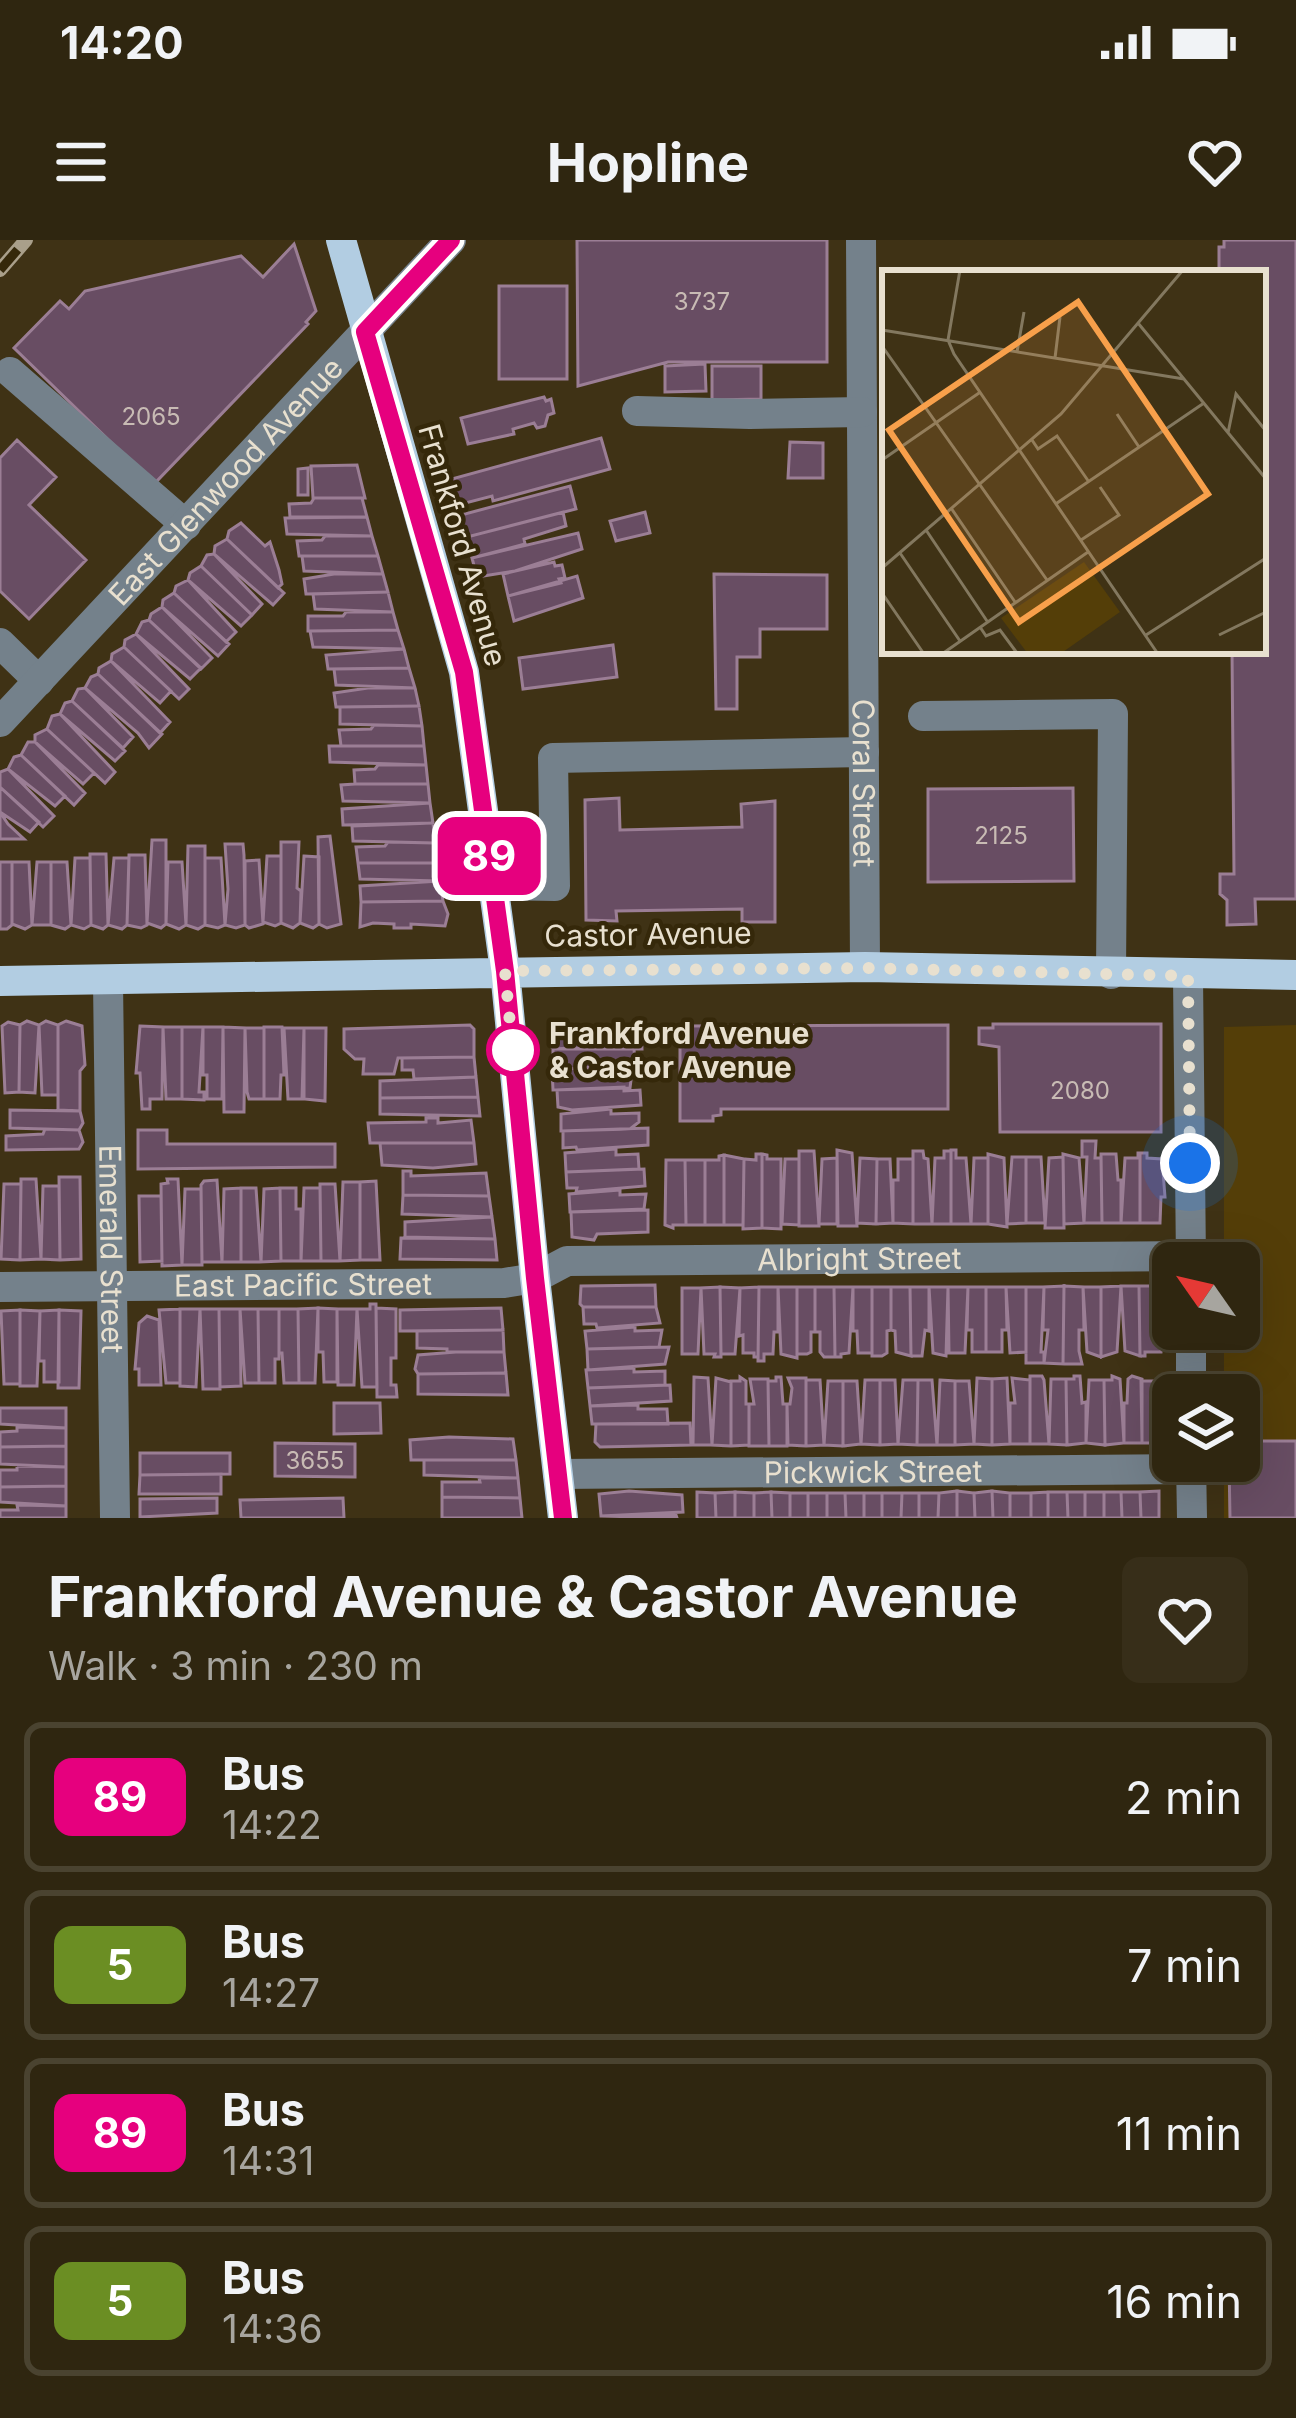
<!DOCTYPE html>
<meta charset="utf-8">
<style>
:root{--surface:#2f2610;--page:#372e19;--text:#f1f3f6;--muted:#a7a59f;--line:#4a4330}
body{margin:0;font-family:Inter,sans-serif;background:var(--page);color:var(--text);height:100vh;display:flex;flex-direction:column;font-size:45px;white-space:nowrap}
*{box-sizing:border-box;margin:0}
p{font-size:39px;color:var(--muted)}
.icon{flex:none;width:66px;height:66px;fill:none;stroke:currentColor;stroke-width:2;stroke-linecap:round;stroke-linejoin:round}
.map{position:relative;height:1278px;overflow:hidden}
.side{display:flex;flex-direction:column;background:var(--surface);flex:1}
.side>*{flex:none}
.badge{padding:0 24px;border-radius:18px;font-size:42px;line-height:78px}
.needle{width:78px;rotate:304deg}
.tools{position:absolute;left:1152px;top:1002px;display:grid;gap:24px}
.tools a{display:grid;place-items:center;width:108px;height:108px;border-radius:18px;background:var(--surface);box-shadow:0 12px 48px #0002,0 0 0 3px var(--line);font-size:60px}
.you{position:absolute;width:60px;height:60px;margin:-30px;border:9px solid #fff;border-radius:50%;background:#1a73e8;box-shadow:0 0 0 18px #1a73e833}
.map>.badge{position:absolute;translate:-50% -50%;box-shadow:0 0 0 6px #fff}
.round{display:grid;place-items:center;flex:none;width:126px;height:126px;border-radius:18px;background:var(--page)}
.head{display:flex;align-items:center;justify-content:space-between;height:204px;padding:0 48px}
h1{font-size:57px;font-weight:700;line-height:90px}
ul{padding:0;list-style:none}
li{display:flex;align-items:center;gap:36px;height:150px;margin:0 24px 18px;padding:0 24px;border:6px solid var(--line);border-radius:18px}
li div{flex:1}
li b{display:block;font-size:45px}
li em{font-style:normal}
li .badge{min-width:132px;font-weight:700;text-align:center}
.status{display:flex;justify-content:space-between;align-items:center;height:84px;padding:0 60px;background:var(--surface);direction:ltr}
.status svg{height:33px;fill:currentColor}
header{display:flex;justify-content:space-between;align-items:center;height:156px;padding:0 48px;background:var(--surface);font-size:54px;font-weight:700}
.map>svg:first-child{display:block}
.green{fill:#543e08}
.building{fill:#684d63;stroke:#9b7e95;stroke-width:3}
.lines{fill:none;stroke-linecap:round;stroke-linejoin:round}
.minor{stroke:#74818b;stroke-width:30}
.major{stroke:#b2cde2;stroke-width:30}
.rail-casing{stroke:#a99f8a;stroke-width:14}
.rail{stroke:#35280a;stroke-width:9;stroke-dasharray:27;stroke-linecap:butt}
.line-casing{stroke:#fff;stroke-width:27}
.line{stroke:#e6007e;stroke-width:18}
.walk{stroke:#e8e0cf;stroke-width:12;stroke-dasharray:0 21.6}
.stop-dot{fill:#fff;stroke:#e6007e;stroke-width:6}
.labels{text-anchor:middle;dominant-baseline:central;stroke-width:9;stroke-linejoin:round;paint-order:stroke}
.number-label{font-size:24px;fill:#c8bbb4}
.street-label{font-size:30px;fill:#e8e0cf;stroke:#35280a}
.stop-label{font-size:30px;font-weight:bold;fill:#e8e0cf;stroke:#35280a;text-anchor:start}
.inset-road{fill:none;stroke:#83785f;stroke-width:3}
.view{fill:#f8a04b;fill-opacity:0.15;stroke:#f8a04b;stroke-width:6}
.inset-edge{fill:none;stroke:#e8e0cf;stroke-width:6}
</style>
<div class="status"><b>14:20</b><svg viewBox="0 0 49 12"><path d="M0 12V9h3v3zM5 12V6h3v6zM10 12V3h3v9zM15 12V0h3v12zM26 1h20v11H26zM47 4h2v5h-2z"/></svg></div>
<header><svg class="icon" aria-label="menu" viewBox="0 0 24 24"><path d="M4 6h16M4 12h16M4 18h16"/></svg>Hopline<svg class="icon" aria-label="heart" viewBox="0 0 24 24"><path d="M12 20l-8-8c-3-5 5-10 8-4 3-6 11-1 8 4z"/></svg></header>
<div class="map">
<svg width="1296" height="1278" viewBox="0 0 1296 1278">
<rect width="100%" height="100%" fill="#3f3215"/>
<!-- green -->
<path class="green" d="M1296,785V1278H1224V1221H1239V1155H1224V1089H1239V1023H1224V787Z"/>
<!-- building -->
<path class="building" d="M577,0H827V122H668L578,146Z
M1224,0H1296V659H1255L1256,684L1227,685V660L1220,654V634H1234L1232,411H1263V33H1219V7H1224Z
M294,4L316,71L306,82L308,84L154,244L14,108L60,61L69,69L85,51L241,16L263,37Z
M499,46H567V139H499Z
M705,124L706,151L665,152V126Z
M712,126H761V159L712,160Z
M544,157L546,161L551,159L554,173L548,175L545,186L537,188L534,183L513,189L514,194L468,204L461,178Z
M601,198L610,229L493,261L492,256L454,266L448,240Z
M17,200L56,237L29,265L86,320L29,379L0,351V218Z
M790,202L823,203V238H788Z
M357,225L365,258H313L311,226Z
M308,228V255H298V229Z
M570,246L576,269L467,297L461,275Z
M314,258H362L367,277H290L289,264L311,263Z
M563,272L566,286L524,299L525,304L472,318L467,297Z
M645,272L650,293L616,301L610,281Z
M367,277L372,296L287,294L285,278Z
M241,283L265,306L270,302L279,330L282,344L278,348L227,299L229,291Z
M578,293L582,309L515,331L477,337L472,318Z
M325,296H372L378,316H299L297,301L322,300Z
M227,299L284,353L273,365L214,314L215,306Z
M214,314L262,364L252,375L201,326L207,315Z
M302,316H378L383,334L304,331Z
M554,322L555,326L562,325L565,338L559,339L561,343L508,356L503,334Z
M201,326L252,375L241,386L188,340L190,333Z
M334,334H383L388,352L306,354L304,339Z
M714,334L827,335V389H760V417H737V469H716Z
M577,336L583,358L514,381L508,356Z
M188,340L236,392L226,402L174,353L176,346Z
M388,352L393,372L315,369L313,354Z
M174,353L229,404L218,416L162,367L163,360Z
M162,367L212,418L201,429L149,380L151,374Z
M346,372H393L398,390L308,391V376H343Z
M149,380L201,428L190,439L136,394L142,382Z
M398,390L404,409L313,407L310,391Z
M136,394L189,449L179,459L124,407L125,400Z
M613,405L617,437L523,449L519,418Z
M124,407L171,451L160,463L111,421L112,414Z
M404,409L409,428L328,429L326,415Z
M111,421L170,482L160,493L98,434L99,428Z
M409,428L415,448L336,445L334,429Z
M98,434L162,494L149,508L138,493L85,448L91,437Z
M85,448L133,497L123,508L72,461L78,449Z
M368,448H415L419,466L336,467L334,453Z
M72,461L125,511L115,521L60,474L65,463Z
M419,466L422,486L340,484V467Z
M60,474L115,532L105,543L47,489L52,476Z
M374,485L422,486L424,506H341L339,490L371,489Z
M47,489L94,533L83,544L35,502V495Z
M28,502H35L85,553L74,565L21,515Z
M329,506H424L426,525L330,522Z
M21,515L65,556L55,566L8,529L14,517Z
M378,525H426L428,544H355L354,530L375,529Z
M8,529L54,576L43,587L0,547V532Z
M355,544H428L430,563L343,561L341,545Z
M0,547L39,582L30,592L0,572Z
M1073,548L1074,641L928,642V549Z
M619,558L620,590L742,587L741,564L775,561V682H742V669L616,671L617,681L586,680L585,560Z
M430,563L433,583L343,585L342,569Z
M0,572L8,584L24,599H0Z
M433,583L435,603L353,601L352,586Z
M330,596L341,684L327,688L319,684L318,597Z
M152,600H166V684L161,688L147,683Z
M281,602H299L297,648L301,651L300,683L293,688L281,683Z
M388,602L435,603L438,623H358L356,607L385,606Z
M225,604H243L244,615L245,685L236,688L225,685L228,649Z
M188,606H205V685L198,689L186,685Z
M90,614H106L108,685L103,689L91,685Z
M129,615H145L147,685L141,688L127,685Z
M267,616H281V683L275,686L263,682Z
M304,616L319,617V684L313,688L300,683Z
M75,618H90L91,685L84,689L71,685Z
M114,618H129L127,685L122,689L108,685Z
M205,618H221L225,685L218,688L205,685Z
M259,620L263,684L249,688L245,685V621Z
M0,622H12V685L7,689H0Z
M12,622H29L32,685L25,689L12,684Z
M37,622H51V685H32Z
M51,622H67L71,685L65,689L51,685Z
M168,622H182L186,685L179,689L166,684Z
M358,623H438L440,641L360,639Z
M440,641L443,661L361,662L360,646Z
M443,661L448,674L445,686L411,684V688H394V684L373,683L360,687L361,662Z
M27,781L39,785L35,853L19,852L20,785Z
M46,781L58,785V855H42L39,785Z
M66,781L82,786L85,825L80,831V871L58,870V785Z
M8,782L20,785L19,852L5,853L2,786Z
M993,784H1161V892H1000L999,807L979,804V788H993Z
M470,785L474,789V817L398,818L394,834H363L364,819H355L344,809V789Z
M948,785V869H721V875L713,876V881H680V786Z
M140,786L163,787L162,859H150V869H142L140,833H136Z
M163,787H182V859H166Z
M182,787H203L199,852H204V860L182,859Z
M203,787H223L222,859H207V835H203Z
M223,787L245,788L244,872H224Z
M264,787H282L284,835H281L280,859H264Z
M641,787L642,809H553L550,805V790Z
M245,788H264V859H249L247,852Z
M284,788H304L302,859H288Z
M304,788H326L325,861L304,859Z
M626,806L634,809L635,824L567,829L553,826V809Z
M474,817L476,837L414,839L413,830H402V818Z
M606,828V833L632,832L630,848L553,850L552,829Z
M476,837L478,857L380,858V841Z
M624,847V851L640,850L641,865L572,870L558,867L557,850Z
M478,857L480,876L380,874V858Z
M611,869V874L639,873V882L630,889L561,891V874Z
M10,870L80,871L83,883L79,890L10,888Z
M426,878H438V883L471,880L474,903H370L368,883L426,882Z
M648,888V905L577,910L576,907L563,908V891Z
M45,889L79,890L83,902L79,909L6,910V896L43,894Z
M138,890H167V904H335V927L138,929Z
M1082,901H1096L1095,918H1101L1102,983H1084L1087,917H1082Z
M380,903H474L476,924L433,928L382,925Z
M616,909V915L638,914L639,929L566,932L565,913Z
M837,910L852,913L857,986H838Z
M951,910H956V918H966L971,984H951Z
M799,911H814L819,986H799Z
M913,911H923L924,918L928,919L932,984H913Z
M944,911H951V984H932L935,918H944Z
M1138,913H1140V983H1121L1125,918H1138Z
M1140,913H1147V918L1162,919L1165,957H1161L1160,983H1140Z
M756,914H762V988L743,989L744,919L756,920Z
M762,914L767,915V919H781V989L762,988Z
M988,914L1004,918L1007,987L988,984Z
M1063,914L1079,918L1084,983L1064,984Z
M1101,914H1116L1118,940H1121V983H1102Z
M724,915V985H705V920H719V916Z
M724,915L744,919L743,985H724Z
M1012,917H1026V983L1007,984Z
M1026,917H1041L1045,983H1026Z
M1063,917L1064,988H1045L1049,918Z
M837,918V984H819L822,919Z
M860,918L877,919L876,984L857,983Z
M974,918H988V984H971Z
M785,919H799V985L782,984Z
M877,919H890L893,983L876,984Z
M898,919H913V984L893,983V940H898Z
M666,920H685L686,985H673V988L665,985Z
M685,920H705V985H686Z
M644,929L645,946L576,952L577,948H567L566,932Z
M403,931H411V936L486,933L489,956L403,955Z
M59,937H80L81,1019L60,1020Z
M21,939H36L41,1019L20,1020Z
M167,939H178L182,1025L162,1026L161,944L168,943Z
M217,940L222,1022H202L201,945L204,941Z
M376,941L380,1020H360V942Z
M343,942H360V1020L340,1021Z
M4,944H21L20,1020L1,1019Z
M320,944H335L340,1021H321Z
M43,946H59L60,1020L41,1019Z
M241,948H256L261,1022H241Z
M241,948V1022H222L224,949Z
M280,948H296V969H301V1021H281Z
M280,948L281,1021L261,1022L264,949Z
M304,948H320L321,1021H301Z
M185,949H201L202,1025H182Z
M620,950V955L646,954L644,969L570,972L569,954Z
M403,955L489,956L492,977L402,974Z
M139,956H161L162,1021L140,1022Z
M648,970V992L597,994L594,1000L572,997L571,972Z
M492,977L495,999L405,997V982Z
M401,998L495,999L497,1020L400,1019Z
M655,1045L656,1067H583L580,1064L581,1046Z
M1064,1046L1083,1047L1084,1090H1079V1111L1082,1124H1063Z
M1064,1046L1063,1124L1044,1123L1048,1090H1043L1044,1047Z
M1121,1046L1117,1112L1101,1117V1047Z
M1121,1046H1139L1140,1116L1125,1111Z
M1139,1046H1161L1160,1073H1163L1161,1112H1145V1116H1140Z
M720,1047L721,1117H714L715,1114H704L701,1048Z
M720,1047L740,1048L735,1114H721Z
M759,1047L758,1117H754V1113H743V1095L739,1096L740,1048Z
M759,1047H778V1092H774L773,1114H764V1121H758Z
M778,1047H797V1118L781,1114Z
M797,1047H815V1092H811V1112L807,1114H797Z
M815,1047H834L835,1117H824L820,1112V1092H815Z
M834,1047H853L849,1113L841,1114V1117H835Z
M853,1047H872V1113H858L857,1091H853Z
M872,1047H891V1090L887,1091V1113L882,1116H872Z
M891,1047H910L911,1116L896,1112L895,1091L891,1090Z
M910,1047H929V1091L925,1090L922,1116H911Z
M929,1047H948L946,1116L933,1113Z
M948,1047H968L965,1113H949Z
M968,1047H986V1112H972V1090H967Z
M986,1047H1006L1007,1090H1002V1112H986Z
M1006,1047H1026V1112L1010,1113Z
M1026,1047H1044L1041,1112H1044V1123H1026Z
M1083,1047H1101V1117L1087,1112Z
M682,1048H701L698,1114H682Z
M370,1064H376L377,1147H362L357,1069H370Z
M583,1067H656L660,1083L597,1088L596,1084H584Z
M318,1068L315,1143H299L298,1069Z
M318,1068L337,1069V1142H324L323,1112H318Z
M376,1068L396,1069V1118H391V1145H396L397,1157H377Z
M501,1068L503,1090L400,1091V1070Z
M180,1069V1143H166L159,1070Z
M180,1069H200L196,1147L180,1146Z
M200,1069H219L220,1149H203Z
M219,1069H240L241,1146L220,1147Z
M240,1069H258L259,1143H245Z
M258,1069H279V1119H275V1143H259Z
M279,1069H298L299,1143H284L282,1113H279Z
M337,1069H357L354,1145H338Z
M20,1070L40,1071L37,1146H20Z
M20,1070V1144H4L1,1071Z
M59,1070L81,1071L79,1148H58Z
M59,1070V1142H44V1121H39L40,1071Z
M147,1076L159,1080L161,1145H139V1129H135L139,1083Z
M635,1087V1091L662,1090L659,1107L587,1109L585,1091Z
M503,1090L504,1112H447V1109L417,1108V1091Z
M669,1107L665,1124L588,1130L587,1109Z
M456,1112H504L506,1133L418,1134L415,1129L418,1115Z
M634,1128V1132L665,1131V1145L588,1148L586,1130Z
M506,1133L508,1155L418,1154V1134Z
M1030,1136H1042L1044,1140L1049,1204H1030Z
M1074,1136H1080L1082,1163L1086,1162V1203L1067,1205L1066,1139H1074Z
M1112,1136L1120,1139L1124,1203L1105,1205L1104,1140H1112Z
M1132,1136L1142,1139V1203H1124V1163H1127L1128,1139Z
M694,1137L708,1138L712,1205H693Z
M740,1137L746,1141V1164H749V1205L731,1206V1141H740Z
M776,1137H781L783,1164H787V1206H769L768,1141H776Z
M716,1138L731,1142V1206L712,1205Z
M788,1138H806V1206L788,1205L787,1164H790L792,1148Z
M977,1138L992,1139V1205L974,1204Z
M1007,1138L1010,1204L992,1205V1139Z
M1012,1138L1030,1140V1204H1010V1163H1015Z
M750,1139H768L769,1206H749V1164H754Z
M1051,1139H1066L1067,1205L1049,1204Z
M806,1140H820L824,1205L806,1206Z
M865,1140H880V1205L861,1204Z
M880,1140H895L898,1204L880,1205Z
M903,1140H918L917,1205L898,1204Z
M918,1140H932L937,1205H917Z
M940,1140L955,1141V1205H937Z
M1089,1140H1104L1105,1205L1086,1203Z
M828,1141H843V1206L824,1205Z
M843,1141H857L861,1204L843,1206Z
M955,1141H969L974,1204L955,1205Z
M1141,1141H1159L1161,1147V1165H1164L1161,1203H1142Z
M670,1145L671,1161L590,1166L588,1148Z
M334,1163H380L381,1193L334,1194Z
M638,1165V1169H667L668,1184H592L590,1166Z
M0,1168H66V1188L0,1184Z
M690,1183L691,1205L600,1207L595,1202L596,1184Z
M17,1187L66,1188V1206L0,1207V1192L17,1191Z
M449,1197L513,1199L516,1220H411L410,1200Z
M1239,1201H1296V1278H1230L1229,1221H1239Z
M275,1203L355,1204V1237L275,1236Z
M66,1206V1227L0,1224V1207Z
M140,1213H230V1234L140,1235Z
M424,1220H516L518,1238L424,1235Z
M17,1226L66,1227V1246L0,1247V1230H17Z
M221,1234V1254H139L140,1235Z
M479,1238H518L520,1258L442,1257V1242H480Z
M66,1246V1266L0,1262V1247Z
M629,1251L682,1255L683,1272L601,1276L599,1254Z
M957,1251V1278H938L939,1253Z
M957,1251L974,1253L975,1278H957Z
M992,1251L1010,1253V1278H993Z
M992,1251L993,1278H975L974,1253Z
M1159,1251V1278H1141L1140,1252Z
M697,1252L715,1253L716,1278H697Z
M735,1252V1278H716L715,1253Z
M735,1252L754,1253V1278H735Z
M771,1252L790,1253V1278H772Z
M771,1252L772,1278H754V1253Z
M1048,1252H1067L1068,1278H1048Z
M1048,1252V1278H1031V1253Z
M1067,1252H1085V1278H1068Z
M1085,1252H1104V1278H1085Z
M1104,1252H1121L1122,1278H1104Z
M1121,1252H1140L1141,1278H1122Z
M790,1253H808V1278H790Z
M808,1253H827V1278H808Z
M827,1253H845L846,1278H827Z
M845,1253H864V1278H846Z
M864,1253H882V1278H864Z
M882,1253H902L901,1278H882Z
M902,1253H919V1278H901Z
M919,1253H939L938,1278H919Z
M1010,1253H1031V1278H1010Z
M442,1257L520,1258L522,1278H442Z
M217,1258V1273L140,1277V1259Z
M343,1258L344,1278H241L240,1260Z
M17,1265L66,1266V1278H0V1270H18Z
M676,1275L677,1278L601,1276Z"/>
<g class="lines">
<!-- minor -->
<g class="minor">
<path id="s1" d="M861,0L865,727"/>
<path d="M10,132L186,285"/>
<path d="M637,171L750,174L862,172"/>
<path d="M0,403L39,441"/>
<path d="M923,476L1113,474L1111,734"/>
<path id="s2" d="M0,482L451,0"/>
<path d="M493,645L555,646L553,518L864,512"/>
<path d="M1188,736L1191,1023"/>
<path id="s3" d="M108,742L115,1278"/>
<path id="s4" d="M0,1047L504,1043L535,1038L567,1021L1191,1016"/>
<path d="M1191,1089V1155"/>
<path d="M1191,1221L1192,1278"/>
<path id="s5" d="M558,1234L1191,1229"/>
</g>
<!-- major -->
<path class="major" d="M341,0L464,432L505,731L535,1038L563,1278
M0,741L865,727L1296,735"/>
<!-- rail casing -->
<g class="rail-casing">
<path id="rail" d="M0,30L26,0"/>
</g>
<!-- rail -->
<use href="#rail" class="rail"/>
</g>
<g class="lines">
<!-- line casing -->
<g class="line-casing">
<path id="line" d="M451,0L365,92L464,432L505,731L535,1038L563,1278"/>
</g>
<!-- line -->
<use href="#line" class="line"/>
<!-- walk -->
<path class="walk" d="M513,810L514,826L505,731L865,728L1188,736L1190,923"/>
</g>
<!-- markers -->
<circle class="stop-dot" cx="513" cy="810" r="24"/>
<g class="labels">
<!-- number labels -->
<g class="number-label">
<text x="702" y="61">3737</text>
<text x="151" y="176">2065</text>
<text x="1001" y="595">2125</text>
<text x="1080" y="850">2080</text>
<text x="315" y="1220">3655</text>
</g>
<!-- street labels -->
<g class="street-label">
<text stroke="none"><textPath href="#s2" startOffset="330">East Glenwood Avenue</textPath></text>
<text transform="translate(463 305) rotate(74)">Frankford Avenue</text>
<text stroke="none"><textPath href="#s1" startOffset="543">Coral Street</textPath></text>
<text transform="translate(648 694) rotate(-1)">Castor Avenue</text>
<text stroke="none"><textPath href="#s3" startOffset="267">Emerald Street</textPath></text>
<text stroke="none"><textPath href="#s4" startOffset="864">Albright Street</textPath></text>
<text stroke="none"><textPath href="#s4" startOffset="303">East Pacific Street</textPath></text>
<text stroke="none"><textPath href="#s5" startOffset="315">Pickwick Street</textPath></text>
</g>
<!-- stop labels -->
<g class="stop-label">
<text x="549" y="793">Frankford Avenue<tspan x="549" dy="34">&amp; Castor Avenue</tspan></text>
</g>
</g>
<!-- overview -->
<g transform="translate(882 30)">
<rect width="384" height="384" fill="#3f3215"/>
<path d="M202,292L238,342L178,384H146L119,348Z" fill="#543e08"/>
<path class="inset-road" d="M78,0L66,70L72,84L276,384M256,53L384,209M0,60L302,109M0,76L165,310M135,82L142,42M173,88L178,47M235,144L257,177M346,163L354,124L384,161M150,170L156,179L175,166L207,212M0,190L97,123M175,233L322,133M69,238L133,332M44,260L105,351M199,270L237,245L218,217M18,283L78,371M0,298L179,144L301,0M0,323L42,384M98,357L104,366L118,360L135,383M264,365L384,288M337,365L384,342M60,384L206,282"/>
<path class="view" d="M196,32L326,224L137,352L7,160Z"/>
<rect width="384" height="384" class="inset-edge"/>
</g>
</svg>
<div class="tools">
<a><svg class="needle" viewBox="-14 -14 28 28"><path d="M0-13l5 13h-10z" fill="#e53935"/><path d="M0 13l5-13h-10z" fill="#a7a59f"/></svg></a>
<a><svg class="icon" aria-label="layers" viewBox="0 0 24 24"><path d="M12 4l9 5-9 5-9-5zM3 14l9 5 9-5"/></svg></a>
</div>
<div class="you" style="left:1190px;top:923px"></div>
<b class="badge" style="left:489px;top:616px;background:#e6007e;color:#fff">89</b>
</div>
<section class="side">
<div class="head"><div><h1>Frankford Avenue &amp; Castor Avenue</h1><p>Walk · 3 min · 230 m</p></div><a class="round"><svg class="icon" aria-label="heart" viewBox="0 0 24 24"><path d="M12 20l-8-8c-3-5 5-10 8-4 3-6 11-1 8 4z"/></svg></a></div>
<ul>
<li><span class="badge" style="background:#e6007e;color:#fff">89</span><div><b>Bus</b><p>14:22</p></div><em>2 min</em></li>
<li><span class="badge" style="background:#6b8e23;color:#fff">5</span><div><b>Bus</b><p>14:27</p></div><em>7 min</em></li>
<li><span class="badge" style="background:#e6007e;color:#fff">89</span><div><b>Bus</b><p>14:31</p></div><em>11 min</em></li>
<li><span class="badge" style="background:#6b8e23;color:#fff">5</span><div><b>Bus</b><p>14:36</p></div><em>16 min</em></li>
</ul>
</section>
